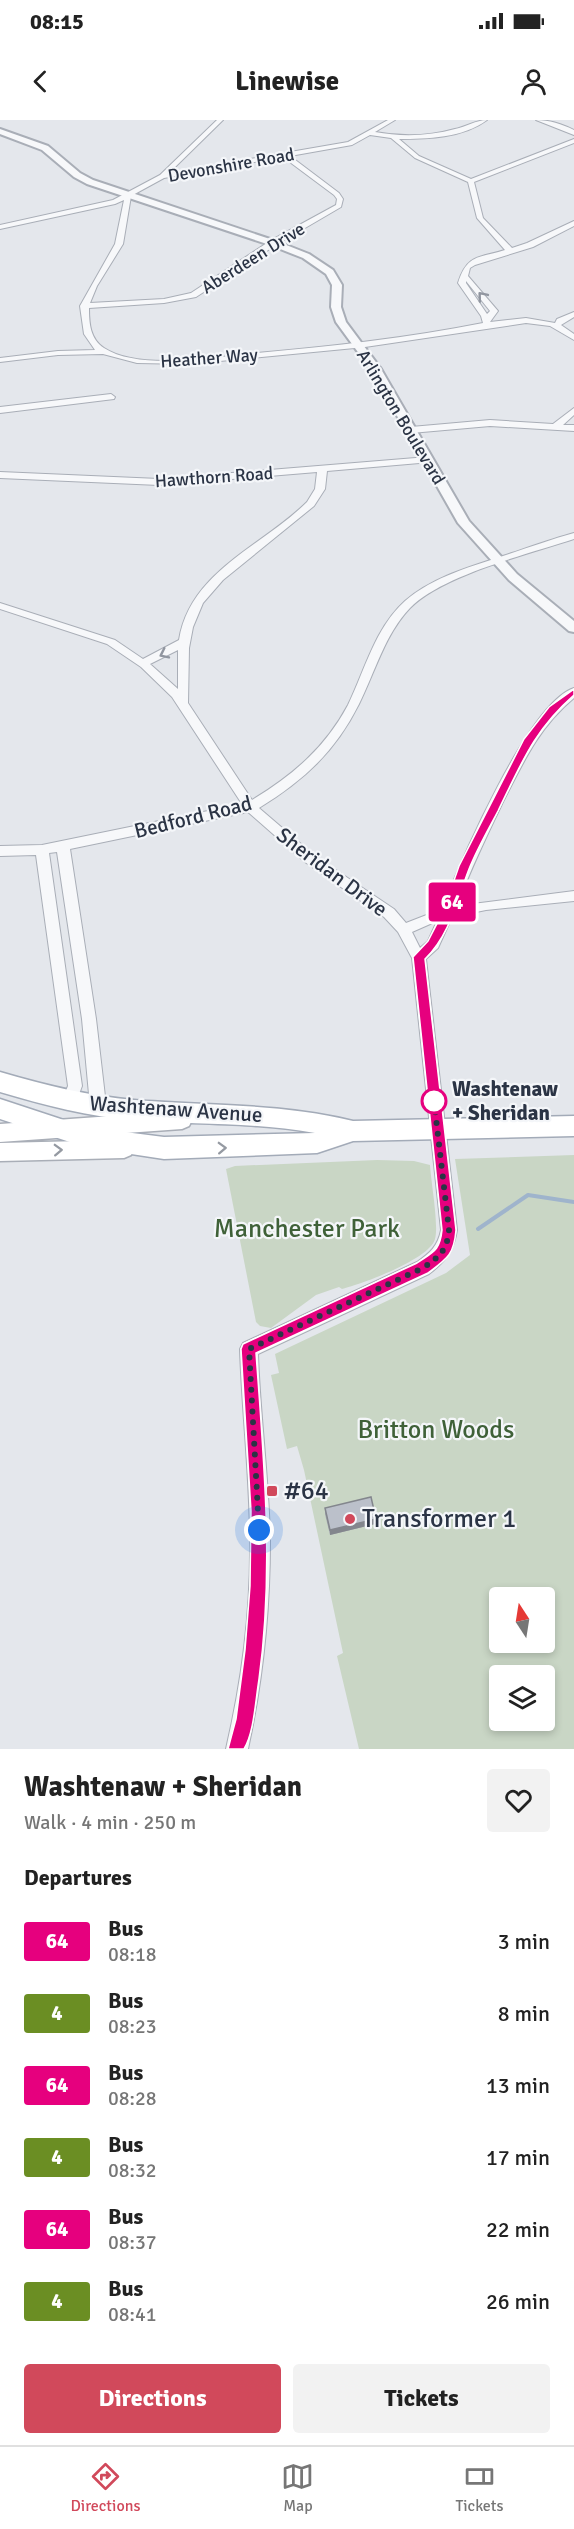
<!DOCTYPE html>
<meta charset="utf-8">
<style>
:root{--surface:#fff;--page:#f2f2f2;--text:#222;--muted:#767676;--line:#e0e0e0;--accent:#d1495b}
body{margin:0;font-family:Signika,sans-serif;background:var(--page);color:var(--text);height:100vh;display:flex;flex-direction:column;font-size:22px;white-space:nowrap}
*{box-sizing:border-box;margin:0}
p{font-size:20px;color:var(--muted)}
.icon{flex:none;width:33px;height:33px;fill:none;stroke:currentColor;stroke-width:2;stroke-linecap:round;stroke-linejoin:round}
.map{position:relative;height:1629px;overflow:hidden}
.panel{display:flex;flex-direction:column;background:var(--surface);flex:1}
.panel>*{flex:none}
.badge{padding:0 12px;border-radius:4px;font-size:21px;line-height:39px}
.needle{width:39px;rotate:348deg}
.tools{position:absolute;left:489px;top:1467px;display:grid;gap:12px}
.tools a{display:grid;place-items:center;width:66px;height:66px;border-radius:6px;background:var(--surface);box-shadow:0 3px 9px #0003;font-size:30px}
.you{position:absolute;width:30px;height:30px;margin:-15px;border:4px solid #fff;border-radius:50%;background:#1a73e8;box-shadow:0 0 0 9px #1a73e833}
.map>.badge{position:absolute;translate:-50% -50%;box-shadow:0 0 0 3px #fff}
h2{padding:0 24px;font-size:22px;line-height:54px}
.round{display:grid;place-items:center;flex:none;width:63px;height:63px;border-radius:6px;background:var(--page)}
.head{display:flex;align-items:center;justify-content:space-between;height:102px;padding:0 24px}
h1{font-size:28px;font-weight:800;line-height:45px}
.button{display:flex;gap:12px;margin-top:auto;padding:12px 24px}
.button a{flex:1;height:69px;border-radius:6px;background:var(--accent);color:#fff;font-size:24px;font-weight:800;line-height:69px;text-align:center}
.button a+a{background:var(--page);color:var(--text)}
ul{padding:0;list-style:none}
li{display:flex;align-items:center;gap:18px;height:72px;padding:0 24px}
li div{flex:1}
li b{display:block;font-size:22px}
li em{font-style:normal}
li .badge{min-width:66px;font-weight:700;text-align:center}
.status{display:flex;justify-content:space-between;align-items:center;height:42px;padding:0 30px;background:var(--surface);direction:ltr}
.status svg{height:16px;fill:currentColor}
header{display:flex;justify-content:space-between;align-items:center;height:78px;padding:0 24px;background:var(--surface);font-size:27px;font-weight:800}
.tab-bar{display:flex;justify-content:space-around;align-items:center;height:84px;border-top:2px solid var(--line);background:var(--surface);font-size:16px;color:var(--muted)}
.tab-bar a{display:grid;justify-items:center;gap:3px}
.tab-bar .active{color:var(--accent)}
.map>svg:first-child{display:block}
.green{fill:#c9d6c5;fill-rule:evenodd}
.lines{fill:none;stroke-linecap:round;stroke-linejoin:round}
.stream{stroke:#9fb4cc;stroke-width:4}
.minor-casing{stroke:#a9aeb7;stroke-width:2}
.tertiary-casing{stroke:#a9aeb7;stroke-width:4}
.secondary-casing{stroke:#a9aeb7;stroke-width:3}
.primary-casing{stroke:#a3abb8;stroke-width:3}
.minor{fill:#f7f8fa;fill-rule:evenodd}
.tertiary{fill:#f7f8fa;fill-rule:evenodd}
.secondary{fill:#fff;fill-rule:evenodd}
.primary{fill:#fff;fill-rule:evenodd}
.wall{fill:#a1a5ae}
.shaded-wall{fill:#83868d}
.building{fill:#bbc0ca;stroke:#83868d;stroke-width:1.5}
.oneway{stroke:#9196a0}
.oneway2{stroke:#959aa2}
.line{fill:#e6007e;stroke:#fff;stroke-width:1.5}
.walk{stroke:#2b3445;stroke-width:6;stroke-dasharray:0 10.8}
.stop-dot{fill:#fff;stroke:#e6007e;stroke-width:3}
.poi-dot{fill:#d1495b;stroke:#f4f6f9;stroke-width:2}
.labels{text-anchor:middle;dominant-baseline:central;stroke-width:4.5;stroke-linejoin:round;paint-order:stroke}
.far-street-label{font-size:18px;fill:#2b3445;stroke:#f4f6f9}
.street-label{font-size:21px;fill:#2b3445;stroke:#f4f6f9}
.stop-label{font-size:21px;font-weight:bold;fill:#2b3445;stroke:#f4f6f9;text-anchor:start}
.near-park-label{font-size:26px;fill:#3f6138;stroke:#f4f6f9}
.near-poi-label{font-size:26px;fill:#2b3445;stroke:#f4f6f9;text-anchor:start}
</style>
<div class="status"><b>08:15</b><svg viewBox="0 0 49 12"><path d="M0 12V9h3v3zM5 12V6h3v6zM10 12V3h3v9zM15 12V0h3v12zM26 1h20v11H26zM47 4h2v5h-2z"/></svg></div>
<header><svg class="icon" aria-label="back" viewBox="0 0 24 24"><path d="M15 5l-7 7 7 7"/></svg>Linewise<svg class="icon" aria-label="person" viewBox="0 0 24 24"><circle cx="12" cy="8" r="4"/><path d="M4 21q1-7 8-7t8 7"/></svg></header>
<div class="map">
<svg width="574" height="1629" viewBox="0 0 574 1629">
<rect width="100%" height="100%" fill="#e4e7ec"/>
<!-- green -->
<path class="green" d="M574,1035V1629H359L337,1536L343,1533L304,1350L297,1326L287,1329L271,1255L279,1253L275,1234L446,1153L470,1135L455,1039ZM500,1478H544V1522H500ZM500,1556H544V1600H500Z
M377,1040L414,1041L430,1045C431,1062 439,1105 435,1119C430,1139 362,1164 342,1169L339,1167L316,1175L271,1208L260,1206L256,1202L226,1049L235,1046Z"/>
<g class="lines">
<!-- stream -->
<path class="stream" d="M478,1109L528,1075L574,1082"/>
<!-- minor casing -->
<g class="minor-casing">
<path id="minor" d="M217,0H223L169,53L348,22L388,0H395L375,12C401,17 430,16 455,9C466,7 476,0 487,0C463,18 427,19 399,19L419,36L471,59L574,19V23L474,62L483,98L512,128L527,123L574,101V106L533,127L475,145L470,148L468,156L498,191L490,202L526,198L555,203L557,199L574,192V197L561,205L574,214V220L550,206L526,203L365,227L189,244L137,243L103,234L58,235L0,242V238L58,231L95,230L84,214L80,186L115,124L124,80L115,84L0,109V105L113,80L160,55ZM370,15L391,18L415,38L468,62L477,98L505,130C479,138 467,134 458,163L481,196L483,203C408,218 333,226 257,233C217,237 139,251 104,228C90,219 89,203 89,188L164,183L196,177L276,125L341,87L343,79L339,73L290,36L352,25ZM283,37L334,75L337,79L336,85L270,121L191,173L164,179L90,183L97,166L123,124L131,76L164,58ZM466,161L490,191L487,194L466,163Z
M536,0C549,0 562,4 574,10V15Z
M111,274L115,277L114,279L0,293V287Z
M574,288V295L563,305H574V311L490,306L411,313L407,310L411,307L490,300L553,304Z
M428,337L433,340L431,342L327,351L325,369L314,386L223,460L203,483L193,507L189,528L188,583L252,680C293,655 325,628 348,585C365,550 375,508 405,481C434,456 473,446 509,434C530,427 552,419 574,413V419C529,434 442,455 410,488C385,514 375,552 359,584C335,632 304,660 259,688L315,736L394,789L406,803L442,789C460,743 528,583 574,568V578C538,608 523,643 502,684C486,718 470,750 457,786L574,771V781L486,790L452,797L438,828L426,839L457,1110C454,1130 445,1142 429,1154L258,1234C260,1296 269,1358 270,1421C270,1491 263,1560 248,1629H226C242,1560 251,1491 250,1421C250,1357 242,1293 240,1229L243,1223L417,1142C430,1133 438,1126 441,1110L412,838L398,812L384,797L305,742L248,692L70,729L96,899L106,985L103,990L98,991L93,990L90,985L82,899L57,732L49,733L82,966L75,985L70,986L65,985L62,980L68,966L36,735L0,736V726L42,725L242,684L172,577L141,547L107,524L0,489V483L115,520L143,539L179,520C190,451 263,426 307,382L315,369L317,352L159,365L0,358V352L159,359ZM178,530V569L150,544ZM437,801L428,821L420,828L412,812Z"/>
</g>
<!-- tertiary casing -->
<g class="tertiary-casing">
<path id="tertiary" d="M0,9L48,26L80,53L93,60L276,121L309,134L333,150L342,165L341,187L346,202L381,249L469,401L517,454L574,501V512L569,511L509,460L458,403L371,250L336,202L331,187L332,165L326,154L303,138L270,125L87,64L74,57L42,30L0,14Z"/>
</g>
<!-- secondary casing -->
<g class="secondary-casing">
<path id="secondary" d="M182,991L189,994L192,1000L189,1006L182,1009L0,1022V1004Z
M124,1020L131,1023L134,1029L131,1035L124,1038L0,1041V1023Z"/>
</g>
<!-- primary casing -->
<g class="primary-casing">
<path id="primary" d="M0,952C44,965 89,976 134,980C208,986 281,983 353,1001L574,996V1016L353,1021L317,1033L164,1039L85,1027L0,999V979L85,1007L164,1017L315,1013C255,1002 195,1005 135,1000C89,997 44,985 0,972Z"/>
</g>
<!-- minor -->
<use href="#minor" class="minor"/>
<!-- tertiary -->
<use href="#tertiary" class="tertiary"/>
<!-- secondary -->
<use href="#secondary" class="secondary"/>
<!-- primary -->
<use href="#primary" class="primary"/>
</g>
<!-- wall -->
<path class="wall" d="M325,1388L375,1404L330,1415L325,1394Z"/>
<!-- shaded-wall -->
<path class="shaded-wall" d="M376,1399L375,1404L330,1415V1410Z"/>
<!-- building -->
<path class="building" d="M371,1377L376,1399L330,1410L325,1388Z"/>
<!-- one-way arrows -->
<defs><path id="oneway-chevron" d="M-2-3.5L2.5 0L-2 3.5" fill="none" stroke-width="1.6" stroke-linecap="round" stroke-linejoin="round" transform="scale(1.5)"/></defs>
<g class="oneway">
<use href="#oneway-chevron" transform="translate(482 176) rotate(-130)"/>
<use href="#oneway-chevron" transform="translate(164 534) rotate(154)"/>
</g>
<g class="oneway2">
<use href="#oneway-chevron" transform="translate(222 1028) rotate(-2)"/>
<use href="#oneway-chevron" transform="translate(58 1030) rotate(-2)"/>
</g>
<!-- line -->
<path class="line" d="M574,569V575C534,610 522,642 498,691C488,710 477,729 469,749C457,780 450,815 425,839L456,1110C454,1135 447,1139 428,1153L256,1233C264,1342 274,1450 259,1559C255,1584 254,1612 244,1629H228L236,1599L245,1530L250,1466L251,1391L241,1229L243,1224L417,1143C433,1132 440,1131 442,1110L413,837L428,821L443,792L459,746L524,619L549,587Z"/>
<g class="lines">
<!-- walk -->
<path class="walk" d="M259,1410L249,1229L423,1148C439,1137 447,1131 449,1110L434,981"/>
</g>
<!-- markers -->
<circle class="stop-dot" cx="434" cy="981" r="12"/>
<g class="poi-dot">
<rect x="266" y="1365" width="12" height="12" rx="3"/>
<circle cx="350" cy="1399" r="6"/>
</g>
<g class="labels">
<!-- far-street labels -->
<g class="far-street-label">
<text transform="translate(231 45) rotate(-10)">Devonshire Road</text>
<text transform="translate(253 138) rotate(-32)">Aberdeen Drive</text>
<text transform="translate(209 238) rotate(-4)">Heather Way</text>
<text transform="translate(401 297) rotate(59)">Arlington Boulevard</text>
<text transform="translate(214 357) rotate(-4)">Hawthorn Road</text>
</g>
<!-- street labels -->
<g class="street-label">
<text transform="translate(193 697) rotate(-14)">Bedford Road</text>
<text transform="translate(332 752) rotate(37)">Sheridan Drive</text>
<text transform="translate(176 989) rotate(4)">Washtenaw Avenue</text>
</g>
<!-- stop labels -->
<g class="stop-label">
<text x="452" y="969">Washtenaw<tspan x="452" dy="24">+ Sheridan</tspan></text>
</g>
<!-- near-park labels -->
<g class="near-park-label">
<text x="307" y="1109">Manchester Park</text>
<text x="436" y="1310">Britton Woods</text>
</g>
<!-- near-poi labels -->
<g class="near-poi-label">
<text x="284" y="1371">#64</text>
<text x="362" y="1399">Transformer 1</text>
</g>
</g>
</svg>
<div class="tools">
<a><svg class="needle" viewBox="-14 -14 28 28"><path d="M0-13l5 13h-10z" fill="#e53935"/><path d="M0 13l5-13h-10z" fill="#767676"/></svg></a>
<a><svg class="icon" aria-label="layers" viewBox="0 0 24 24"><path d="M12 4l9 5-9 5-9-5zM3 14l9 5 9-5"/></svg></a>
</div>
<div class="you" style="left:259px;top:1410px"></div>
<b class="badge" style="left:452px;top:782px;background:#e6007e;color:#fff">64</b>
</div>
<section class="panel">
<div class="head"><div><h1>Washtenaw + Sheridan</h1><p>Walk · 4 min · 250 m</p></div><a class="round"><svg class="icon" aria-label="heart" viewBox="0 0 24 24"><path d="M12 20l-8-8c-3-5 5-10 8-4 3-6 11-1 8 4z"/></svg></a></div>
<h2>Departures</h2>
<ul>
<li><span class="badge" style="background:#e6007e;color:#fff">64</span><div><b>Bus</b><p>08:18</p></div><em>3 min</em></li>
<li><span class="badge" style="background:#6b8e23;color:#fff">4</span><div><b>Bus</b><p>08:23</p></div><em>8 min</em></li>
<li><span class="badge" style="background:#e6007e;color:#fff">64</span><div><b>Bus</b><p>08:28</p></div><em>13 min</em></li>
<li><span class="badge" style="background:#6b8e23;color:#fff">4</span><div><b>Bus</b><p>08:32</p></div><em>17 min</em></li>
<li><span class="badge" style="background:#e6007e;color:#fff">64</span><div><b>Bus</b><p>08:37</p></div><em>22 min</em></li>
<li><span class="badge" style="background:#6b8e23;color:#fff">4</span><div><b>Bus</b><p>08:41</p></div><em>26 min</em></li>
</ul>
<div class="button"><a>Directions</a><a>Tickets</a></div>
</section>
<nav class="tab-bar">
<a class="active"><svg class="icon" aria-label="directions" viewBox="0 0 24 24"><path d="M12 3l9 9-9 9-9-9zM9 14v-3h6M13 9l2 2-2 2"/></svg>Directions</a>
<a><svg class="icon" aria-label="map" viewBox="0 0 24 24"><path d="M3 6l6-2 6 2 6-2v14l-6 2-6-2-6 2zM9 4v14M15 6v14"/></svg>Map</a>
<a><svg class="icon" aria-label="tickets" viewBox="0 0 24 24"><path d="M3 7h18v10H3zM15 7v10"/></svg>Tickets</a>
</nav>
